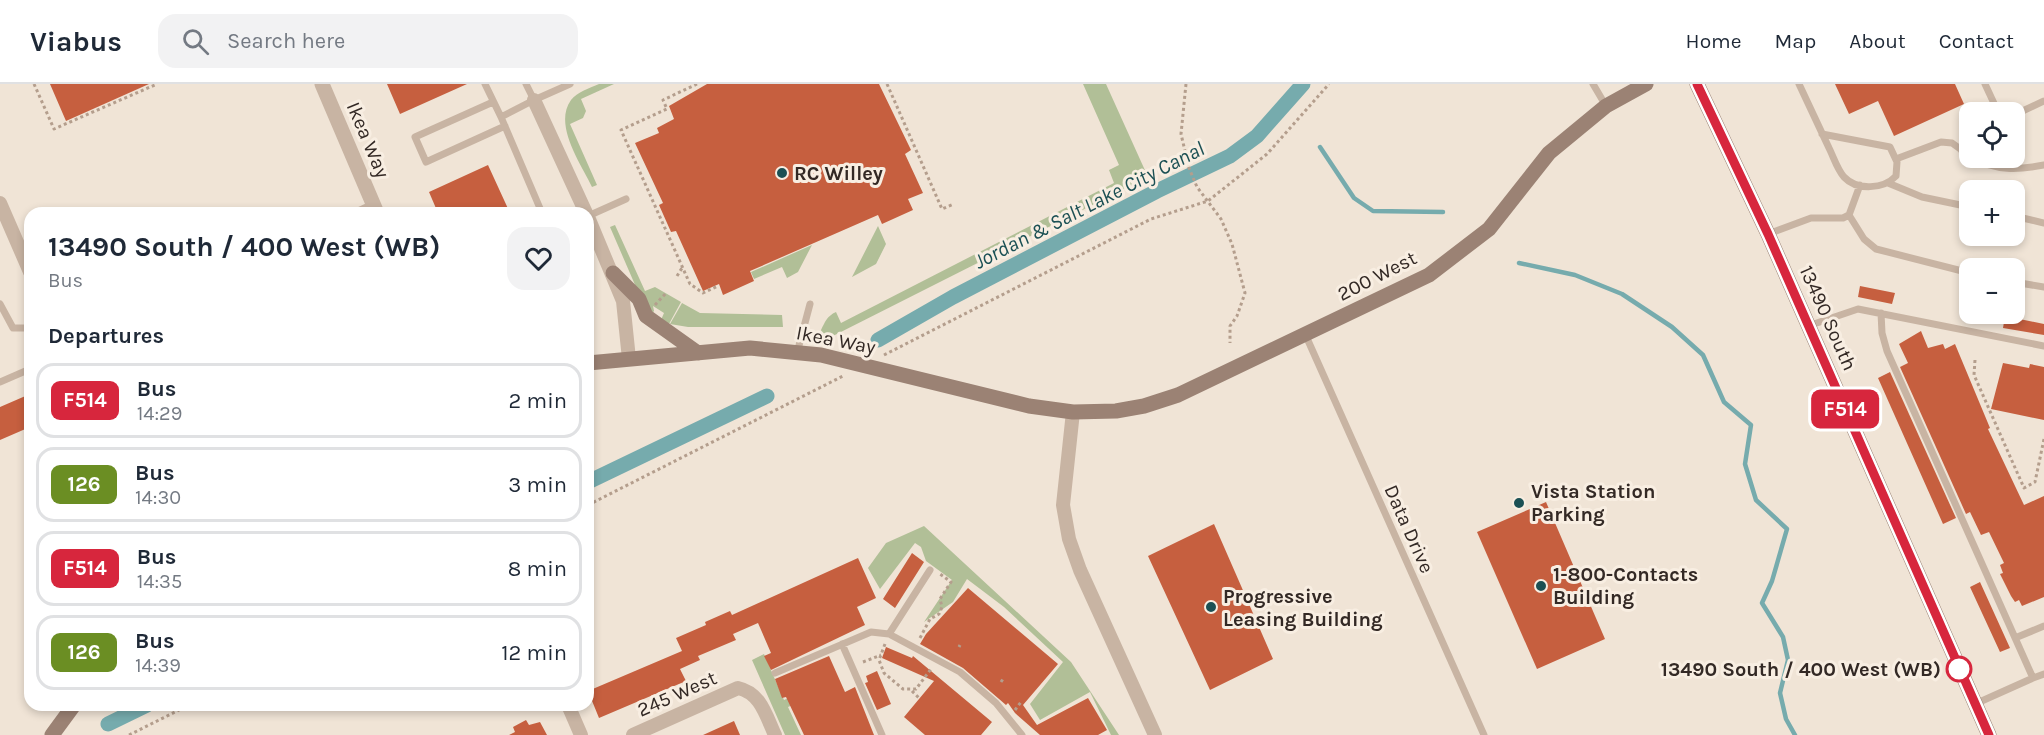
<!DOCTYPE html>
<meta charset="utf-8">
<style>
:root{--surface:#fff;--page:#f2f2f3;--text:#1f2937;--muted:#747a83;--line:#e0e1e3}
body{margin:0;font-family:Karla,sans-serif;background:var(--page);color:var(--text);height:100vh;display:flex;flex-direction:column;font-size:22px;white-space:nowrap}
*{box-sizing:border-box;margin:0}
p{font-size:20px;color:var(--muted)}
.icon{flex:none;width:33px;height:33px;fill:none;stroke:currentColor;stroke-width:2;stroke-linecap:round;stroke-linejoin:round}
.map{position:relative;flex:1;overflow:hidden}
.sheet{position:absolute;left:24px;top:123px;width:570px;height:504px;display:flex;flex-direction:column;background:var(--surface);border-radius:18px;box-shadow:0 3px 9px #0003}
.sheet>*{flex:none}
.badge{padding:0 12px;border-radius:9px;font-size:21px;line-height:39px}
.controls{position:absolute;left:1959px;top:18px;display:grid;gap:12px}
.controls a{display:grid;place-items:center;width:66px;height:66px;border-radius:12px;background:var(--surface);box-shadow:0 3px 9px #0003;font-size:30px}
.map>.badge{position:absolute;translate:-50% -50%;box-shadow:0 0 0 3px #fff}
h2{padding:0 24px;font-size:22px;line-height:54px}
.round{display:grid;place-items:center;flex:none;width:63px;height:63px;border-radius:18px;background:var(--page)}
.headline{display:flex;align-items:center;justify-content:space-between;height:102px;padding:0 24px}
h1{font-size:28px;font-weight:700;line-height:45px}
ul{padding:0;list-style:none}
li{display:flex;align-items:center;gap:18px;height:75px;margin:0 12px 9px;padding:0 12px;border:3px solid var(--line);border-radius:18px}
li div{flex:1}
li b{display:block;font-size:22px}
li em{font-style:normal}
li .badge{min-width:66px;font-weight:700;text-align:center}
header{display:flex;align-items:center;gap:36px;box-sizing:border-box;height:84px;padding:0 30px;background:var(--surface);border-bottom:2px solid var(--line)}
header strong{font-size:28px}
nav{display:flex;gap:33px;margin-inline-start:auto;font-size:21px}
.search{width:420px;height:54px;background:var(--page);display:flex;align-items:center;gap:15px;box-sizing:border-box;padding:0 21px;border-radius:18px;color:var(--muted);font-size:22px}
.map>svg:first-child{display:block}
.green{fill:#b1bf97}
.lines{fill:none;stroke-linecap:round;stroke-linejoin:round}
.stream{stroke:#76abad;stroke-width:4.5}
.canal{stroke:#76abad;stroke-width:15}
.building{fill:#c65f3f}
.path{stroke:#b49e8d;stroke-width:3;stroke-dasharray:3 3;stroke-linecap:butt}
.service{stroke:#c8b4a3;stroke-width:7}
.minor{stroke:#c8b4a3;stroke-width:14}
.tertiary{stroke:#c8b4a3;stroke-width:15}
.secondary{stroke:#9b8274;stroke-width:15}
.line-casing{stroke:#fff;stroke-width:14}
.line{stroke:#d7263d;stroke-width:9}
.poi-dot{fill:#1b5054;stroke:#f8eee2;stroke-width:2}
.stop-dot{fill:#fff;stroke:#d7263d;stroke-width:3}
.labels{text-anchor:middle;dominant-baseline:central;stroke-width:6;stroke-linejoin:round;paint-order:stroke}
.street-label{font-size:20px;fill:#332925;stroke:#f8eee2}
.poi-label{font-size:20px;font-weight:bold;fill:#332925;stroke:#f8eee2;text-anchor:start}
.stop-label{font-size:20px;font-weight:bold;fill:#332925;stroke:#f8eee2;text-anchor:end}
.water-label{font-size:21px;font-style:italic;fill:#1b5054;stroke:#f8eee2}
</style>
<header>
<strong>Viabus</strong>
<div class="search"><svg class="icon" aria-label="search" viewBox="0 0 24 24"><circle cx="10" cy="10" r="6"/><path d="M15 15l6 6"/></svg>Search here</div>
<nav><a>Home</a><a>Map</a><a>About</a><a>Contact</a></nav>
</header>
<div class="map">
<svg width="2044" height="651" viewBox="0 0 2044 651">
<rect width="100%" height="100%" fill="#f0e4d6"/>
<!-- green -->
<path class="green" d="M599,0H614L581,15L586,27L583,34L570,40L597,101L592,103C581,80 553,41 571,16C577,8 590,4 599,0Z
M1083,0H1106L1148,93L825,256L821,246C825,238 827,232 836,228L841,239L1114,99L1109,86L1119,81Z
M615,141L645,207L655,203L681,218L669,240L661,236L664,229L653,222L654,227L651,231L642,217L610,143Z
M878,142L886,160L876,180L852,193Z
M812,161L798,188L787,194L782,183L754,195L751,188Z
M682,219L700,229L782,231L783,243H688L670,240Z
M924,442L1071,578L1119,651H1111L1090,608L1040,636L1030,620L1063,578L1004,523L967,495L953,518L924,538L952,496L926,477L921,463L915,459L880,505L868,484L886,459Z
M764,570L784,616L838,592L837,602L788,623L801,651H785L752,576Z"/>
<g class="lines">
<!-- stream -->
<path class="stream" d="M1320,63L1354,114L1373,127L1443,128
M1519,179L1575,191L1622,210L1672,243L1703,271L1724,318L1751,341L1745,380L1756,416L1787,445L1772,497L1762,519L1783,553L1788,576L1780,609L1786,635L1795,651"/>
<!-- canal -->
<path class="canal" d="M878,256L953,213L1157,107L1230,72L1257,52L1303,0
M588,398L767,312
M108,640L147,621"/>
</g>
<!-- building -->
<path class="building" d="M50,0H149L66,37Z
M387,0H467L400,30Z
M707,0H879L911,66L905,70L923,109L908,115L913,126L882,140L878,131L750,187L754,197L723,211L719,200L703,207L676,147L671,148L659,121L663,119L635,59L659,49L657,44L674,35L669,22Z
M1835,0H1955L1964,20L1894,52L1878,17L1849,30Z
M488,81L510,129H438L429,108Z
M1860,202L1895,209L1892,220L1858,213Z
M2005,232L2044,240V251L2003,244Z
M1921,247L1928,264L1943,260L1945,265L1955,260L1990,344L1988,345L2024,421L2044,412V513L2022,522L2019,516L2015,518L2011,512L2000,490L2003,489L2000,481L2004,479L1989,448L1981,451L1970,428L1966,430L1900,283L1908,279L1899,260Z
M2003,279L2029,284L2030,280L2044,283V336L1991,325Z
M1890,288L1956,434L1943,440L1878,294Z
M30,310V343L0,356V323Z
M1546,418L1605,555L1537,585L1477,448Z
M1214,440L1273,575L1210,606L1148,472Z
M912,469L924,478L895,524L883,515Z
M858,474L876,514L857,523L865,541L771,586L764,572L771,569L758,539L733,550L736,556L698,572L700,576L680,585L686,597L599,634L588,607L682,567L676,554L706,541L705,538L730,527L732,531Z
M1980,498L2010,564L2000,568L1970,503Z
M968,504L1058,580L1023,621L1037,641L1088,614L1107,646L1098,651H1040L1015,629L1008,619L1006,621L963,584L920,560L926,550Z
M886,563L912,574L913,572L992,638L981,651H925L904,633L934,597L882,574Z
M829,572L845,608L855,603L874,651H804L786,613L782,614L775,595Z
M877,587L891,620L877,626L865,599L868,598L866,592Z
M526,636L529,641L540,638L547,651H509L515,648L513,643Z
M734,637L740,651H703Z"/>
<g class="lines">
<!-- path -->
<path class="path" d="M34,0L54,45L157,0
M697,0L663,16L667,25L621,46L690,200L703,209L718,202
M887,0L942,125L954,120
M1186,0L1181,50L1189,84L1197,103L1221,135L1232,160L1245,209L1237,232L1230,242V259
M677,192L682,184
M655,221L666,209
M884,271L1151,135L1208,117L1267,70L1329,0
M1975,276L1974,291L2024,404L2035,398L2044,355
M588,421L843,292
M920,554L930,535L939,530L942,523L940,515L951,498L940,490
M885,560L879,576L884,589L903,605H916L931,585
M959,563L960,561
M863,578L881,571
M1001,598L1003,595
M912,607L919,614
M1015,626L1021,618
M129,651L189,621"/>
<!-- service -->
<path class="service" d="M485,0L501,33L534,16
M526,0L534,16L570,0
M1593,0L1606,22
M1799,0C1809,21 1819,43 1829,64C1834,74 1837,85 1844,93C1857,107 1884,105 1896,92L1897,78L1890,63L1822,50
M1985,0L1998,28
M493,18L415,53L426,78L505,42
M2014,31L2044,17
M501,33L542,129
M1962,67L1970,54
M1972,74C1996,87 2018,86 2044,81
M1896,75L1941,58L1952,59L1970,72
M1888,99L1922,113L1970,123
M354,129L373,120
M1849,131L1864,155L1876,165L1970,189
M588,132L626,115
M2014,132L2044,139
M1768,150L1811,134H1843L1849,131L1860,101
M2014,198L2044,203
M0,220L13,244H30
M1881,229L1882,249L1887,267L2033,594L1975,620
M1808,242L1858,225L2044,262
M1306,252L1484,651
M797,269L810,220
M0,298L30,285
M889,550L930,486
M2015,554L2044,542
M842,560L882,651
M775,589L871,548L889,550L960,588L996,619L1022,651
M2033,594L2044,590"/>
<!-- minor -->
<path class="minor" d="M534,16L586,129
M0,119L30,188
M588,133L623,217L629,275
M1073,328L1063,421L1069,455L1080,486L1155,651
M568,621L581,651
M633,651L738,604C761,609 766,632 775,651"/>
<!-- tertiary -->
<path class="tertiary" d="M322,0L377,129"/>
<!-- secondary -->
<path class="secondary" d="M1697,0L1768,150L1989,651
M613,189L639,215L646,232L698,269
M588,279L750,264L821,271L1029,322L1073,328L1116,327L1144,322L1178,311L1429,191L1489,145L1549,69L1606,22L1646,0
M52,651L74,621"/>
</g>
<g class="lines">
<!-- line casing -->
<g class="line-casing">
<path id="line" d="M1697,0L1768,150L1989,651"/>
</g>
<!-- line -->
<use href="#line" class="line"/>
</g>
<!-- markers -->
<g class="poi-dot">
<circle cx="782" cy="89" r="6"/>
<circle cx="1519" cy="419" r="6"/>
<circle cx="1541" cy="502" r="6"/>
<circle cx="1211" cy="523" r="6"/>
</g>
<circle class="stop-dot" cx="1959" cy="585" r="12"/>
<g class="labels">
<!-- street labels -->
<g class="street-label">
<text transform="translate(368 56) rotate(67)">Ikea Way</text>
<text transform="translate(1377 192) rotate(-27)">200 West</text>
<text transform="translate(1828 234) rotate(66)">13490 South</text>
<text transform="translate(836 256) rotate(11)">Ikea Way</text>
<text transform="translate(1409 445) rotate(66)">Data Drive</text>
<text transform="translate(677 610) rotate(-24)">245 West</text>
</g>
<!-- poi labels -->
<g class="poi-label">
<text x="794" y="89">RC Willey</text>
<text x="1531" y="407">Vista Station<tspan x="1531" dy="23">Parking</tspan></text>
<text x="1553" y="490">1-800-Contacts<tspan x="1553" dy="23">Building</tspan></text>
<text x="1223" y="512">Progressive<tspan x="1223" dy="23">Leasing Building</tspan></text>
</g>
<!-- stop labels -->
<g class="stop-label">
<text x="1941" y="585">13490 South / 400 West (WB)</text>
</g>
<!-- water labels -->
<g class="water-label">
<text transform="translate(1089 121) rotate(-27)">Jordan &amp; Salt Lake City Canal</text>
</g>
</g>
</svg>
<div class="controls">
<a><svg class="icon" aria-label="locate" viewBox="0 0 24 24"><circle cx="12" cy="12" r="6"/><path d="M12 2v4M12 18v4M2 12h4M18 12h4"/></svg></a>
<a>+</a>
<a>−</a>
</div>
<b class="badge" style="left:1845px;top:325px;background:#d7263d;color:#fff">F514</b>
<section class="sheet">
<div class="headline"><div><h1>13490 South / 400 West (WB)</h1><p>Bus</p></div><a class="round"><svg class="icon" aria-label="heart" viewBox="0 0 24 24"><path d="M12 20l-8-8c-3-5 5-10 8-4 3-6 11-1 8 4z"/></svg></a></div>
<h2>Departures</h2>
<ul>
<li><span class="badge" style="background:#d7263d;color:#fff">F514</span><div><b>Bus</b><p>14:29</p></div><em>2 min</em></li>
<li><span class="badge" style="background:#6b8e23;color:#fff">126</span><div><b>Bus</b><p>14:30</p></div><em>3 min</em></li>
<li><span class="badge" style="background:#d7263d;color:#fff">F514</span><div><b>Bus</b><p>14:35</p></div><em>8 min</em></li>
<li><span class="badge" style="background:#6b8e23;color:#fff">126</span><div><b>Bus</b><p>14:39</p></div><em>12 min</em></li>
</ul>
</section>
</div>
